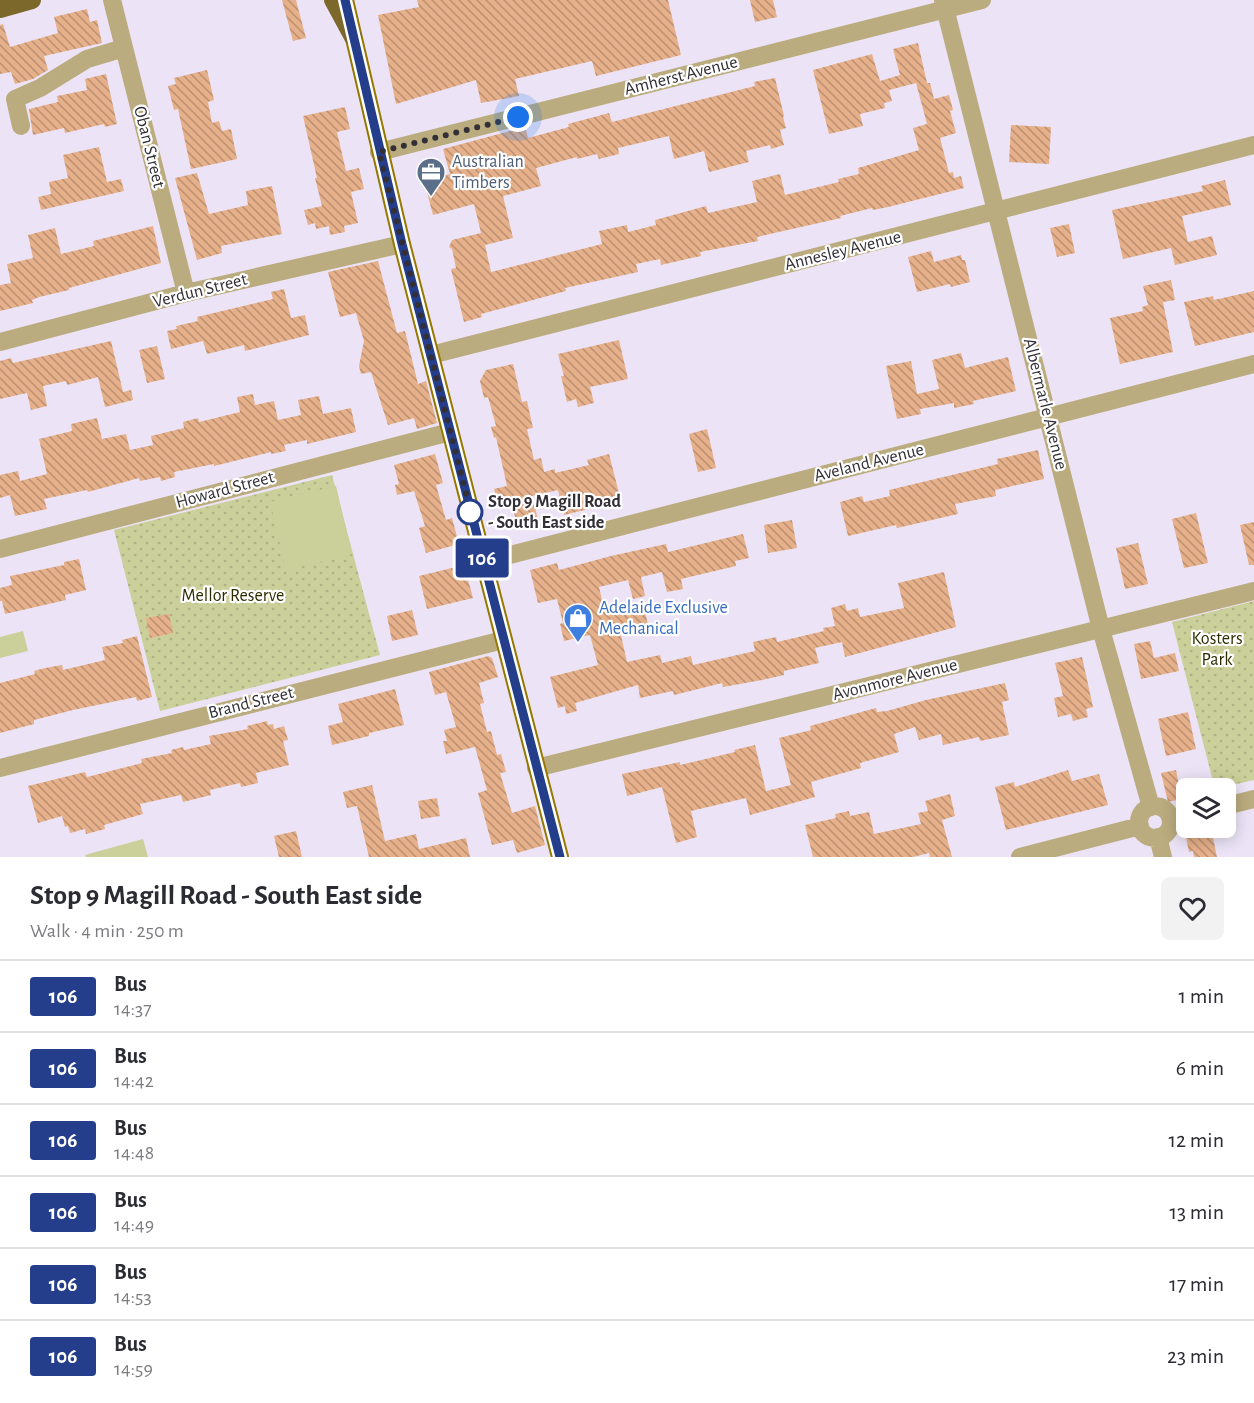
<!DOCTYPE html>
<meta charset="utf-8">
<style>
:root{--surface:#fff;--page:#f2f2f3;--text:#2b2b33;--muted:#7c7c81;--line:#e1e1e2}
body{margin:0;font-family:"Alegreya Sans",sans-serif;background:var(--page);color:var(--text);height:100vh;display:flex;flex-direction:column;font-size:22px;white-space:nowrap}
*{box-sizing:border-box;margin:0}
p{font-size:20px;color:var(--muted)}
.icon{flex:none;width:33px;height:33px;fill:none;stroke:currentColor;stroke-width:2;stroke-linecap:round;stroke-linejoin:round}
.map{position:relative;height:857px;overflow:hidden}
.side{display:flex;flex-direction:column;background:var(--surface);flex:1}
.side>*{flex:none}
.badge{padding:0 12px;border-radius:4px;font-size:21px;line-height:39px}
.fabs{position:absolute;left:1176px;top:778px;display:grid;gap:12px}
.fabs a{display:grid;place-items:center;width:60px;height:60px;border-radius:9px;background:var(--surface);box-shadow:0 3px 15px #0003;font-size:30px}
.you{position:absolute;width:30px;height:30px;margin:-15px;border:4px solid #fff;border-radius:50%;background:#1a73e8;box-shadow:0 0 0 9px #1a73e833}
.map>.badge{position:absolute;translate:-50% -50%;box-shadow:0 0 0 3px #fff}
.round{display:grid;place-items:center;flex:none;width:63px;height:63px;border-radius:9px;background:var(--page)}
.overview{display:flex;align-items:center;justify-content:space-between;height:102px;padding:0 30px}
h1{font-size:28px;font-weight:600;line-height:45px}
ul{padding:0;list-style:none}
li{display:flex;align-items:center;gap:18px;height:72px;padding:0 30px;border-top:2px solid var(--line)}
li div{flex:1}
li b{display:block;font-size:22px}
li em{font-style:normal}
li .badge{min-width:66px;font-weight:700;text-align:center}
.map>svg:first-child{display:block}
.grass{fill:url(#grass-dots)}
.pitch{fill:#cbcf99}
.building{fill:url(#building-back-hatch)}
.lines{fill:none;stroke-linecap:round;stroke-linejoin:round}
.minor{stroke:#bbac7f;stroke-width:18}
.major{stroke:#957800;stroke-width:18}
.highway{stroke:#7b682a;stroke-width:18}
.line-casing{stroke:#fff;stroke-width:14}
.line{stroke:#243e8c;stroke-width:9}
.walk{stroke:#322f36;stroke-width:6;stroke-dasharray:0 10.8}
.stop-dot{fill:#fff;stroke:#243e8c;stroke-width:3}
.labels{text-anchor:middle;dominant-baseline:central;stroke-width:4.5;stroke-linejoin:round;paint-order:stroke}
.street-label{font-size:18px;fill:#322f36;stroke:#fff}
.service-label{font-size:18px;fill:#4e5e75;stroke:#fff;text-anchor:start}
.stop-label{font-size:18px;font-weight:bold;fill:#322f36;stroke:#fff;text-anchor:start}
.park-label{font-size:18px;fill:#2d2e00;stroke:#fff}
.shop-label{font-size:18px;fill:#366cbe;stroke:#fff;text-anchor:start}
</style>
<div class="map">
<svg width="1254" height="857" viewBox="0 0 1254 857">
<defs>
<pattern id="grass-dots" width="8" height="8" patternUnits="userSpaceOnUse" patternTransform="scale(1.5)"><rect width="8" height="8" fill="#cbcf99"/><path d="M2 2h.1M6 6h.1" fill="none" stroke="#afb284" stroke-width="1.8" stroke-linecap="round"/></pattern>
<pattern id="building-back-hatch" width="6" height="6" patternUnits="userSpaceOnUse" patternTransform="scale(1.5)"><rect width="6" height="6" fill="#e6b08a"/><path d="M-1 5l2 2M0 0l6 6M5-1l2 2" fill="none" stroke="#bb9072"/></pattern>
</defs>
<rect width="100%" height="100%" fill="#ece4f6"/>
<!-- grass -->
<path class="grass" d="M332,475L380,655L160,711L114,530Z
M1254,601V780L1215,789L1172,622Z"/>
<!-- pitch -->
<path class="pitch" d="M336,486L352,554L286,570L270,502Z
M23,631L28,651L0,658V637Z
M143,839L148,857H86L85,855Z"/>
<!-- building -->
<path class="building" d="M282,0H296L306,38L293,41Z
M417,0H668L681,55L596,76L592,61L515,79L519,96L481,103L476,80L396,104L378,15L419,7Z
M750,0H773L777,17L755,22Z
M87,9L90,22L97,20L102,43L44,56L48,70L33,79L15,84L11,72L0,74V25L3,24L10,47L58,33L54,17Z
M918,43L927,83H930L934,99L949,95L953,110L950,111L956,133L940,138L949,173L953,172L954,178L961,176L964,188L888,207L873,210L872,208L840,216L841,218L757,237L758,241L700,252L701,256L687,259L661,265L660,259L636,264L638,272L565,288L566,291L481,314L482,317L464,322L451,269L456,268L452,249L449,247L452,240L481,233L474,204L433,215L424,181L450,174L443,149L525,127L528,138L569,127L568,124L609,113L612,122L755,86L754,82L775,78L784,116L783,117L786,128L780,130L784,145L771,149L770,145L746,151L749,162L709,172L704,151L674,159L669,136L618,148L619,154L599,159L597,154L577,159V157L536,168L541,186L503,196L513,238L485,245L491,272L602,244L599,231L627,225L628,232L656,225L655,220L706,206L708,213L757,202L752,181L780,174L785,195L839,182L838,179L859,174L858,168L919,150L913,128L927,124L916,83L889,90L892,101L884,103L885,108L860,114L863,126L829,134L813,70L872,54L880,81L900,75L893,49Z
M207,70L214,100L208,102L212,123L219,121L222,131L231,129L237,159L191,169L178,109L174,110L168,86L176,84L174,78Z
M106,74L117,124L105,127L104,124L65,133L64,128L33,135L29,109L58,102L57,96L87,90L85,79Z
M345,107L350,129L337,132L346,171L359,168L364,189L351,192L358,223L344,226L345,232L330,235L329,226L316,229L315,223L308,225L304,210L322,206L315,178H317L303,116Z
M1011,125L1051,127L1049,164L1009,162Z
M99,147L107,182L121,179L124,191L41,210L38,197L51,194L49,182L68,178L63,155Z
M197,173L209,214L248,205L246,191L272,186L282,234L221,246L222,253L197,260L175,178Z
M1225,180L1231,205L1182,216L1188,242L1212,236L1217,255L1175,265L1171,248L1123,259L1112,210L1203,191L1201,186Z
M1069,224L1075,253L1057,257L1050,228Z
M153,226L161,263L69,288V290L39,297L32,300L33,303L0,311V285L11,283L7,264L33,258L28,235L55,228L61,254L94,246L93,241Z
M931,251L934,262L961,255L962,260H965L970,282L951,287L950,284L917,292L908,257Z
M378,261L397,333L405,331L418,384L426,381L437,423L417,429L414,418L388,425L371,372L361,374L359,366L364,341L356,313L340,317L328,272Z
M1171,280L1175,300L1163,302L1173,352L1120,364L1110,318L1143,311L1142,307L1148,305L1143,286Z
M284,289L291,318L305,315L309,335L245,351L244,345L207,354L203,341L171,349L167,331L177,329L176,326L198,321L197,317L273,299L271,292Z
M1254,291V332L1195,346L1184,302L1213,296L1214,300Z
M619,340L628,379L590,387L594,403L578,407L576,399L567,402L561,376H564L558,354Z
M111,341L123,392L131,390L133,400L105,407L98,377L67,385L66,381L43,386L47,406L31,410L27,393L0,399V361L11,358L13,363Z
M157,346L165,379L147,383L139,350Z
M961,353L965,368L1008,357L1016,391L973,401L974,404L954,408V403L920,409L921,414L897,419L886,366L911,361L917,394L939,389L932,360Z
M513,364L522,402L527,401L533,428L527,429L534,460L541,458L544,472L555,469V473L589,465L587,460L609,454L621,501L564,515L558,490L532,496L538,519L517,524L511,502L498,505L494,489L507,486L496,437L494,438L491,427L496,426L488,397L484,398L480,381L486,370Z
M253,394L255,405L274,401L278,420L301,415L298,400L319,396L323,414L351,408L356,432L307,444V440L284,445L286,451L271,454V452L214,466V464L174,472L175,477L161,481L160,477L140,481L139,478L88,492L87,490L44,499L47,509L15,516L10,495L0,498V475L18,471L20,481L47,474L39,439L72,431L71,424L97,418L102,439L126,434L130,450L153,445L151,436L184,428L183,422L198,418L199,422L240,412L237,397Z
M707,429L716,468L698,472L689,434Z
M1038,450L1044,479L995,490L996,496L955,504L958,514L897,528L896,525L848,536L840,502L862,496L864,502L890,496L889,490L998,464L997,459Z
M435,454L443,483L436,485L446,520L452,518L459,544L426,553L419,528L425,526L414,491L397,495L395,485L399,484L394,465Z
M1196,513L1208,563L1184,568L1172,519Z
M792,520L797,548L768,553L764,525Z
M1254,522V565H1249L1240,525Z
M743,534L749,558L735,561L736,566L681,579L683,589L667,592L662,572L641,577L645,596L633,599L628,580L599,587L605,613L643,602L648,625L620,631L627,662L660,655L662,663L691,656L693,665L755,651L753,642L776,637L777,642L824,631L823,628L835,626L831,608L845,604L847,611L858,608L860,617L904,608L898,583L944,572L956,627L845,657L842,642L815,648L819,663L784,671V675L762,680L723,687L722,683L674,695L673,691L640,698L638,685L575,703L577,711L566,714L565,706L558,708L550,677L598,665L590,635L564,641L560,624L563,623L557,599L538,603L530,570L557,563L559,570L611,556L666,544L668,552Z
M1138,543L1148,584L1125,589L1116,548Z
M79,559L86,590L65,595L66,600L5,614L2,601H0V588L12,585L10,576L64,565V562Z
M464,565L473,598L427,609L419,576Z
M412,610L418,635L392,641L387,616Z
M169,614L173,633L150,638L146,618Z
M137,636L152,697L137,701L136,697L73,710L34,720V724L0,733V683L35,674L34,671L45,668L62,665L63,670L105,660L102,647L123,643L122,640Z
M1150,641L1154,658L1175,653L1179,671L1141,679L1134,644Z
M488,656L492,658L498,677L479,683L484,703L480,704L487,732L491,731L497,755L501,754L506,772L500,773L512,813L535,806L545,845L517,853L513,840L492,845L478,793L487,790L475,747L446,754L443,741H447L444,730L456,727L446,692L435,695L429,672Z
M1082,657L1093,707L1086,709L1088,717L1073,721L1071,714L1058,717L1054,698L1063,696L1055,663Z
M1005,683L1009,700L1002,702L1009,735L980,741L979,737L943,745L941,734L919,740L915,727L894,734L899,752L860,763L861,768L811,782L815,797L750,815L746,798L691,811L697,837L676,843L662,787L627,796L622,774L680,762V765L735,752L734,750L755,745L766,791L791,785L779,738L811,730L810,726L876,708L877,712L887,711L926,700Z
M395,689L404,725L369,733V736L332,745L328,726L343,722L338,704Z
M1188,712L1196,749L1166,756L1158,719Z
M267,721L268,725L273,724L274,729L284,726L288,740L283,741L289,765L256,773L258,783L241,787L240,783L210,790L211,795L183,802L181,795L140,804L143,814L104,825L105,829L86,834L85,829L70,833L68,826L65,827L62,816L38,823L28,786L85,772L87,777L142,763L141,759L172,753L171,750L183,747L184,750L211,744L209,736L248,729L247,726Z
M1068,770L1072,781L1099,774L1108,805L1006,830L995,787L1014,782L1015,787Z
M1176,770L1182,799L1168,802L1161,773Z
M372,785L385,841L416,834L419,849L466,838L470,857H369L357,806L347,808L343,792Z
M950,794L955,816L942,820L952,857H930L929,853L913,857H813L805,825L836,818L835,814L849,811L850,816L869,812L874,834L921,824L918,813L928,811L925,801Z
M437,798L440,816L421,819L418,801Z
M1204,828H1211L1217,857H1194L1193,851L1189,852L1185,832Z
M296,831L302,857H279L274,836Z"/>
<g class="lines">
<!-- minor -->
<path class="minor" d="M112,0L186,293
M943,0L1101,629L1151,807
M15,99L40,88L87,59L124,48
M15,99L21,126
M379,152L982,0
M0,342L186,293L402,244
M431,355L1254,145
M0,549L450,432
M483,562L1254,364
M0,768L503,640
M536,768L1254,591
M1226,806L1254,799
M1139 822a16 16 0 1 1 32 0a16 16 0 1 1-32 0Z
M1158,837L1163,857
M1020,857L1140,826"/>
<!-- major -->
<path class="major" d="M345,0L402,244L560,857"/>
<!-- highway -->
<path class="highway" d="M333,0L353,37
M0,9L32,0"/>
</g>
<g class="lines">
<!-- line casing -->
<g class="line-casing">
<path id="line" d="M345,0L402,244L560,857"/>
</g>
<!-- line -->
<use href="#line" class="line"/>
<!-- walk -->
<path class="walk" d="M470,512L471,513L379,152L518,117"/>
</g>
<!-- icons -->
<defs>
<g id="office-pin" transform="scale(1.5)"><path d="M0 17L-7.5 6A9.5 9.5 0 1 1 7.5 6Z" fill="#5c6f8a" stroke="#fff"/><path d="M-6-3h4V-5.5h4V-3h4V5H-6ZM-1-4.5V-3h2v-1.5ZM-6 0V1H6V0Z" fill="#fff"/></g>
<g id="shop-pin" transform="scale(1.5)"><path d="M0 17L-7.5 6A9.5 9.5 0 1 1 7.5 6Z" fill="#3f7fe0" stroke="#fff"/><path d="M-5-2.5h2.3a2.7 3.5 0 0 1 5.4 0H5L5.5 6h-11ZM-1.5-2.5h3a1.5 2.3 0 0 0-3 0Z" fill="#fff"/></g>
</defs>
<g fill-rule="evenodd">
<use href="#office-pin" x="431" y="172"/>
<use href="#shop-pin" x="578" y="618"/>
</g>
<!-- markers -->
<circle class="stop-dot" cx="470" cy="512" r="12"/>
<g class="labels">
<!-- street labels -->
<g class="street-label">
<text transform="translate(681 76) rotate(-14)">Amherst Avenue</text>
<text transform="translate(149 147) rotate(76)">Oban Street</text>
<text transform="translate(843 251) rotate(-14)">Annesley Avenue</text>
<text transform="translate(200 291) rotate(-14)">Verdun Street</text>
<text transform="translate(1045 404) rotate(76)">Albermarle Avenue</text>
<text transform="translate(869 463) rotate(-14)">Aveland Avenue</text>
<text transform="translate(225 490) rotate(-15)">Howard Street</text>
<text transform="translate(895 680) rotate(-14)">Avonmore Avenue</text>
<text transform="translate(251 703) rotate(-14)">Brand Street</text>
</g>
<!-- service labels -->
<g class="service-label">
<text x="452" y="162">Australian<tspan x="452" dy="21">Timbers</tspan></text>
</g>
<!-- stop labels -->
<g class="stop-label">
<text x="488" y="502">Stop 9 Magill Road<tspan x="488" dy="21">- South East side</tspan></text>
</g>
<!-- park labels -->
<g class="park-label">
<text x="233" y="596">Mellor Reserve</text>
<text x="1217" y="639">Kosters<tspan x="1217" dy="21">Park</tspan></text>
</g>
<!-- shop labels -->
<g class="shop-label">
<text x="599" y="608">Adelaide Exclusive<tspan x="599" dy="21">Mechanical</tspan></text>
</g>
</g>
</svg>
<div class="fabs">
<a><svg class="icon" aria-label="layers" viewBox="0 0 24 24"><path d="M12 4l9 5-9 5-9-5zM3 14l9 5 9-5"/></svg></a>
</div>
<div class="you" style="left:518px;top:117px"></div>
<b class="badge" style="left:482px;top:558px;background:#243e8c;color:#fff">106</b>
</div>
<section class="side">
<div class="overview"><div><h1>Stop 9 Magill Road - South East side</h1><p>Walk · 4 min · 250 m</p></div><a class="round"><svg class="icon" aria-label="heart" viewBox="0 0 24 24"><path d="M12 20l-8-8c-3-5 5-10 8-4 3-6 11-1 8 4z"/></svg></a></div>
<ul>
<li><span class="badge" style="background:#243e8c;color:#fff">106</span><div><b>Bus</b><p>14:37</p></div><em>1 min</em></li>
<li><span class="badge" style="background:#243e8c;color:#fff">106</span><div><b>Bus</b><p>14:42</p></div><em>6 min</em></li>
<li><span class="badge" style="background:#243e8c;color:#fff">106</span><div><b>Bus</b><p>14:48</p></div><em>12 min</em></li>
<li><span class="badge" style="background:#243e8c;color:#fff">106</span><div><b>Bus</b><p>14:49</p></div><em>13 min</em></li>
<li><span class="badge" style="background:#243e8c;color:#fff">106</span><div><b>Bus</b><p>14:53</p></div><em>17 min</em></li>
<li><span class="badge" style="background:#243e8c;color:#fff">106</span><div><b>Bus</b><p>14:59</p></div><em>23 min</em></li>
</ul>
</section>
